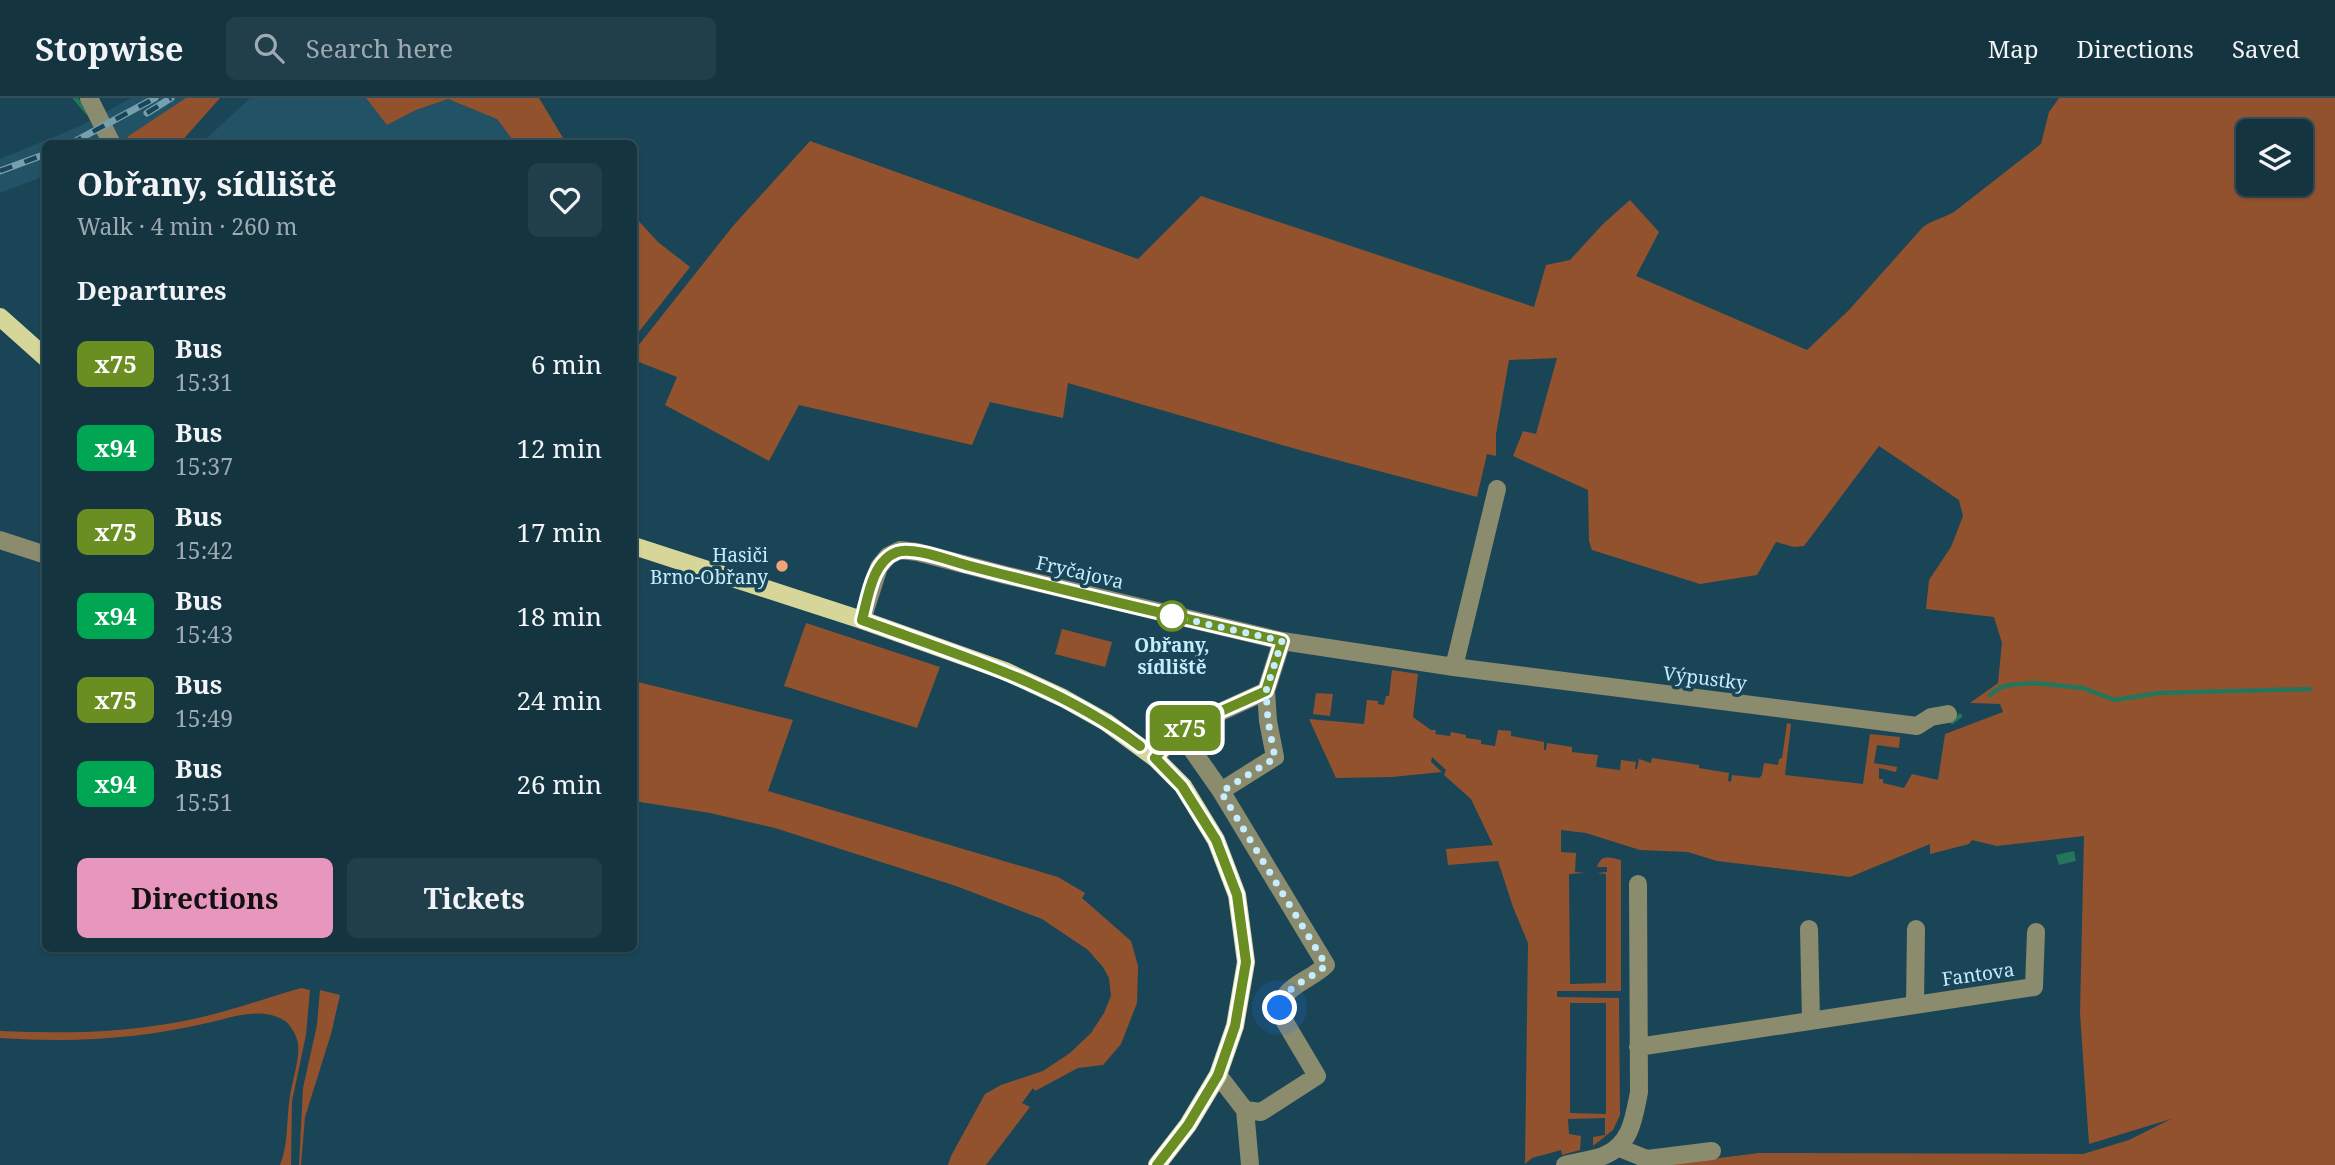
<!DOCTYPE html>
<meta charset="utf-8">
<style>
:root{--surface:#143440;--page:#213f4b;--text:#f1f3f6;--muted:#9daab1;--line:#334f59;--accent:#e797bd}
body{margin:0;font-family:"Noto Serif",serif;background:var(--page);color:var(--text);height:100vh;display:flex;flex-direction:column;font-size:26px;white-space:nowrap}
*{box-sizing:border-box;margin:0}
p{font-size:23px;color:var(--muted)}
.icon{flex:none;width:38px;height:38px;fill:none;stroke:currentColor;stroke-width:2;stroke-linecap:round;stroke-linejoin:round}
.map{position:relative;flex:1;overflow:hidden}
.panel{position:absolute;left:42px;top:42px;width:595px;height:812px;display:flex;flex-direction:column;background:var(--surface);border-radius:10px;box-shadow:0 2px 5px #0004,0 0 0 2px var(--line)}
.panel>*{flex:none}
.badge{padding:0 14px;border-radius:10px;font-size:24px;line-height:46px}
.controls{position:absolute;left:2236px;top:21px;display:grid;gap:14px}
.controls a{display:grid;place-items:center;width:77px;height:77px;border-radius:10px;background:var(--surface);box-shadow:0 2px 5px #0004,0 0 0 2px var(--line);font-size:35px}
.you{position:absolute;width:35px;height:35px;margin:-18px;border:5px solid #fff;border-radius:50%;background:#1a73e8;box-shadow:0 0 0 10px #1a73e833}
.map>.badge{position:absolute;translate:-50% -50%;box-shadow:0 0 0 4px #fff}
h2{padding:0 35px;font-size:26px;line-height:63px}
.round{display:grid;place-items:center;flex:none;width:74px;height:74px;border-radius:10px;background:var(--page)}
.headline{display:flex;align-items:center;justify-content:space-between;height:119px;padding:0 35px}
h1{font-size:33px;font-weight:700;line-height:52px}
.button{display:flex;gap:14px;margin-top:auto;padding:14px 35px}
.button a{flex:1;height:80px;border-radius:10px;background:var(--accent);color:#111;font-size:28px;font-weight:700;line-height:80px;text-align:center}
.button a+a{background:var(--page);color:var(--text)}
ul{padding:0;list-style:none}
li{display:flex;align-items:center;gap:21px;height:84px;padding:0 35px}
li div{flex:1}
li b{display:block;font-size:26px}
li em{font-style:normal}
li .badge{min-width:77px;font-weight:700;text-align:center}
header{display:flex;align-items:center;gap:42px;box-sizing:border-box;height:98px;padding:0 35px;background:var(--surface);border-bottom:2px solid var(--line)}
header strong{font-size:33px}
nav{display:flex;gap:38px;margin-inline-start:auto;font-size:24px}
.search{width:490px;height:63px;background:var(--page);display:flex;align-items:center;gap:18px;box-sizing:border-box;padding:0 24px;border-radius:10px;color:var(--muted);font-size:26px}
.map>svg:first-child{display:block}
.built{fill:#225266}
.green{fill:#93522e;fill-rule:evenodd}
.water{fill:#24755c}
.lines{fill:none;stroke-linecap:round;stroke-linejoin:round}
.stream{stroke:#24755c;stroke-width:4.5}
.minor{stroke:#8b8b6e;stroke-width:18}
.major{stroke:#d6d69a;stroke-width:18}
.rail-casing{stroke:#769fb0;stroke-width:7}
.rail{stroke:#1a4556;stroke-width:4.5;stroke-dasharray:13;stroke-linecap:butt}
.line-casing{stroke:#fff;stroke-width:16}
.line{stroke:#6b8e23;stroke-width:10}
.walk{stroke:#c6ecfe;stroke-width:7;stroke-dasharray:0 12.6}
.poi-dot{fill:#f0a279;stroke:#1a4556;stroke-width:2.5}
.stop-dot{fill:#fff;stroke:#6b8e23;stroke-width:3.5}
.labels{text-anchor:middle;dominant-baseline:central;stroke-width:7;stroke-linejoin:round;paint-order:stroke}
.poi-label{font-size:19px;fill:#c6ecfe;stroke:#1a4556;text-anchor:end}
.street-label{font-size:19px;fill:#c6ecfe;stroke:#1a4556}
.stop-label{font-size:19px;font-weight:bold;fill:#c6ecfe;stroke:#1a4556}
</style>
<header>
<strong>Stopwise</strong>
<div class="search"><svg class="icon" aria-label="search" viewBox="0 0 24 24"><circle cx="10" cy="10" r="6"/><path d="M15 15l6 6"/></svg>Search here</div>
<nav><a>Map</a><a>Directions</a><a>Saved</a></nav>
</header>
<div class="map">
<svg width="2335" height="1067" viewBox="0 0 2335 1067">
<rect width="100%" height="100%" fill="#1a4556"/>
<!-- built -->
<path class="built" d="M131,0H194L117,45L46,46L45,78L0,95V61L78,29Z
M250,0H366L387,27L416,12L448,1L497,21L515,45L204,46L208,39Z"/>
<!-- green -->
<path class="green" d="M186,0H220L180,45H130L127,39Z
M366,0H539L566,45H515L497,21L448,1L416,12L387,27Z
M2059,0H2335V1067H1663L1759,1055L2083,1056L2129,1042L2171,1021L2089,1046L2080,915L2084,738L1997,748L1972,742L1969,746L1930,756V746L1850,779L1717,763L1688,754L1640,752L1586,735L1561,732V754L1576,755L1575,774L1585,775L1569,776L1570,886L1606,885V776L1597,775L1607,774V769H1597C1601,756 1610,759 1621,762V893H1557V899L1619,900L1620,1017L1613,1032L1593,1048V1039L1605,1037V1020L1568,1021L1569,1036L1581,1038L1580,1052L1562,1057L1561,1052L1532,1060L1525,1066L1528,845L1513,809L1498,763L1448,767L1446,751L1493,747L1471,701L1444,677L1446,672L1432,659L1431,664L1442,674L1392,679L1336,680L1309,621L1364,626L1367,602L1378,603V606L1384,607L1386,598H1389L1392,572L1418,576L1413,619L1431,632H1436L1435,636L1450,638L1451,634L1466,637V640L1481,642V646L1495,648L1498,632L1511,633V638L1544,644V652H1546L1547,645L1572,649V654L1598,657L1596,669L1620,672L1621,662L1636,664L1635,671H1637L1639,661L1651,665L1652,660L1699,667V670L1729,675L1728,683L1731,684L1732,677L1759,680L1762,677L1764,665L1778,667L1779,661L1782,660L1787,625L1791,626L1785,677L1863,686L1870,636L1900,639L1899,650L1877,647L1874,665L1897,669L1896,674L1879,670V681H1883V685L1904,690L1912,676L1938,682L1945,636L2003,614L2000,606L1970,605L1998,585L2002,545L1994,519L1926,511L1929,482L1951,449L1963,418L1959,402L1879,348L1804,448L1794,449L1776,444L1757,477L1700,486L1592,452L1589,443L1588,392L1513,358L1523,333L1536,336L1557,260L1509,262L1496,336V358L1487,356L1477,399L1303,353L1068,285L1063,320L990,304L972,347L799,307L769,363L665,307L677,279L634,262V253L733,128L810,43L1138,161L1201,98L1534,209L1546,167L1570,162L1603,126L1630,102L1659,134L1636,178L1807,252L1849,212L1923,129C1933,122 1943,120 1954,114L2041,46L2049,14ZM2249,33H2301V86H2249ZM1570,905H1606V1016L1570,1015Z
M634,118L658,144L690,169L634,240Z
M806,525L940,569L917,630L784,588Z
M1062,531L1112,544L1105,569L1055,556Z
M634,583L793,622L768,693L1058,779L1085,795L1082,800L1131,843L1138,868L1137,905L1121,946L1103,967L1078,970L1035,993L1033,990L1022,1005L1030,1009L986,1067H948L951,1058L985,996L1001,987L1043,973L1070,955L1091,935L1104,915L1111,898L1109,880L1103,869L1088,852L1042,821L956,788L775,730L710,715L634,703Z
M1316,595L1333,596L1330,618L1313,616Z
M45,806L46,850L68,852L45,854L40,807Z
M301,890L310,892L306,937L292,1003L291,1067H280C289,1045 286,1021 290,998C292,984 300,960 298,946C297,938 291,927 285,923C264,909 235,918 212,924C140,941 74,945 0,940V933C66,936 132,935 198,920C232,912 267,900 301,890Z
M320,892L340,897L331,936L305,1019L301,1067H299L303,990L317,927Z"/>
<!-- water -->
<path class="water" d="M2074,753L2076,763L2059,767L2056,757Z"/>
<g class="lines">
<!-- stream -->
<path class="stream" d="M75,0L87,14
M1990,597L1999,590L2010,587L2035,585L2083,590L2115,602L2158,595L2310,591
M1952,624L1960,618"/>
<!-- minor -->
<path class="minor" d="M89,0L112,46
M0,442L46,457
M862,522L879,469L888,458L900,452L917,454L1005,477L1282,543L1454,569L1917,628L1931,619L1948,616
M1454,569L1497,391
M1179,633L1221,693L1326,867C1308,885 1275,889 1282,919L1317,978L1261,1014L1245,1012L1218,977
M1155,660L1179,633L1266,593L1282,543
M1221,693L1275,659L1268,623L1266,593
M1809,831L1811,922
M1915,906L1916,831
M1638,949L2034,889L2036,834
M1245,1012L1250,1067
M1617,1049L1647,1061L1712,1053
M1565,1067C1577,1064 1591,1062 1603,1058C1631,1047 1634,1020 1639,994L1638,786"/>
<!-- major -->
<path class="major" d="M0,219L46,260
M634,448L862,522L1005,573L1063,600L1106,624L1155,660L1183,688L1216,742L1237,797L1246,864L1235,928L1218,977L1188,1027L1157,1067"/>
<!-- rail casing -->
<g class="rail-casing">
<path id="rail" d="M147,15L171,0
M70,46L155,0
M0,73L46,56"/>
</g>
<!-- rail -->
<use href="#rail" class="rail"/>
</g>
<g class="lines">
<!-- line casing -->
<g class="line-casing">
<path id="line" d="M1140,648C1058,586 958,557 862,522C868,500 872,463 897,454C913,448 953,464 970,468C1073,495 1178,519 1282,543L1266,593L1179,632L1155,660L1182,688L1216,742L1237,797L1246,864L1235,928L1218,977L1188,1027L1157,1067"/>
</g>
<!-- line -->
<use href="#line" class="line"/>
<!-- walk -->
<path class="walk" d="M1172,518L1282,543L1266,593L1268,623L1275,660L1221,694L1326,867C1311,882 1283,888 1280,910"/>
</g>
<!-- markers -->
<circle class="poi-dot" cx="782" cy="468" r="7"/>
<circle class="stop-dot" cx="1172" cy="518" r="14"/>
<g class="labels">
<!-- poi labels -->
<g class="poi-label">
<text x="768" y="457">Hasiči<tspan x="768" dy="22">Brno-Obřany</tspan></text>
</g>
<!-- street labels -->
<g class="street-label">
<text transform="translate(1080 474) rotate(13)">Fryčajova</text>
<text transform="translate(1705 580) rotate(7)">Výpustky</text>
<text transform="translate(1978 876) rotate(-8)">Fantova</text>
</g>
<!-- stop labels -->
<g class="stop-label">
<text x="1172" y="547">Obřany,<tspan x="1172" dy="22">sídliště</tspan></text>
</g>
</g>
</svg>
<div class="controls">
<a><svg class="icon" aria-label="layers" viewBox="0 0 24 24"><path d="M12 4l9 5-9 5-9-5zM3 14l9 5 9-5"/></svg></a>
</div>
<div class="you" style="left:1280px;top:910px"></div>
<b class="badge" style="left:1185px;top:630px;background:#6b8e23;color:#fff">x75</b>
<section class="panel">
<div class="headline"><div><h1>Obřany, sídliště</h1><p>Walk · 4 min · 260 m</p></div><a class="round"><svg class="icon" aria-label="heart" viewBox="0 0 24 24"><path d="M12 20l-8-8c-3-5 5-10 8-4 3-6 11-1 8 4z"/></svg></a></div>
<h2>Departures</h2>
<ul>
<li><span class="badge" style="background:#6b8e23;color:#fff">x75</span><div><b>Bus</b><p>15:31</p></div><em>6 min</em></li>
<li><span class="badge" style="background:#00a651;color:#fff">x94</span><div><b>Bus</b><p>15:37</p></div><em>12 min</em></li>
<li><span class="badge" style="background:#6b8e23;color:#fff">x75</span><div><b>Bus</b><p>15:42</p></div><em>17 min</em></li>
<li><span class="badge" style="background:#00a651;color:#fff">x94</span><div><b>Bus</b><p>15:43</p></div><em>18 min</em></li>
<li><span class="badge" style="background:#6b8e23;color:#fff">x75</span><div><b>Bus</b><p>15:49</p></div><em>24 min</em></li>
<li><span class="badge" style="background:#00a651;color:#fff">x94</span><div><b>Bus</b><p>15:51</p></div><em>26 min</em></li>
</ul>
<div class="button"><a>Directions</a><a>Tickets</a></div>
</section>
</div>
